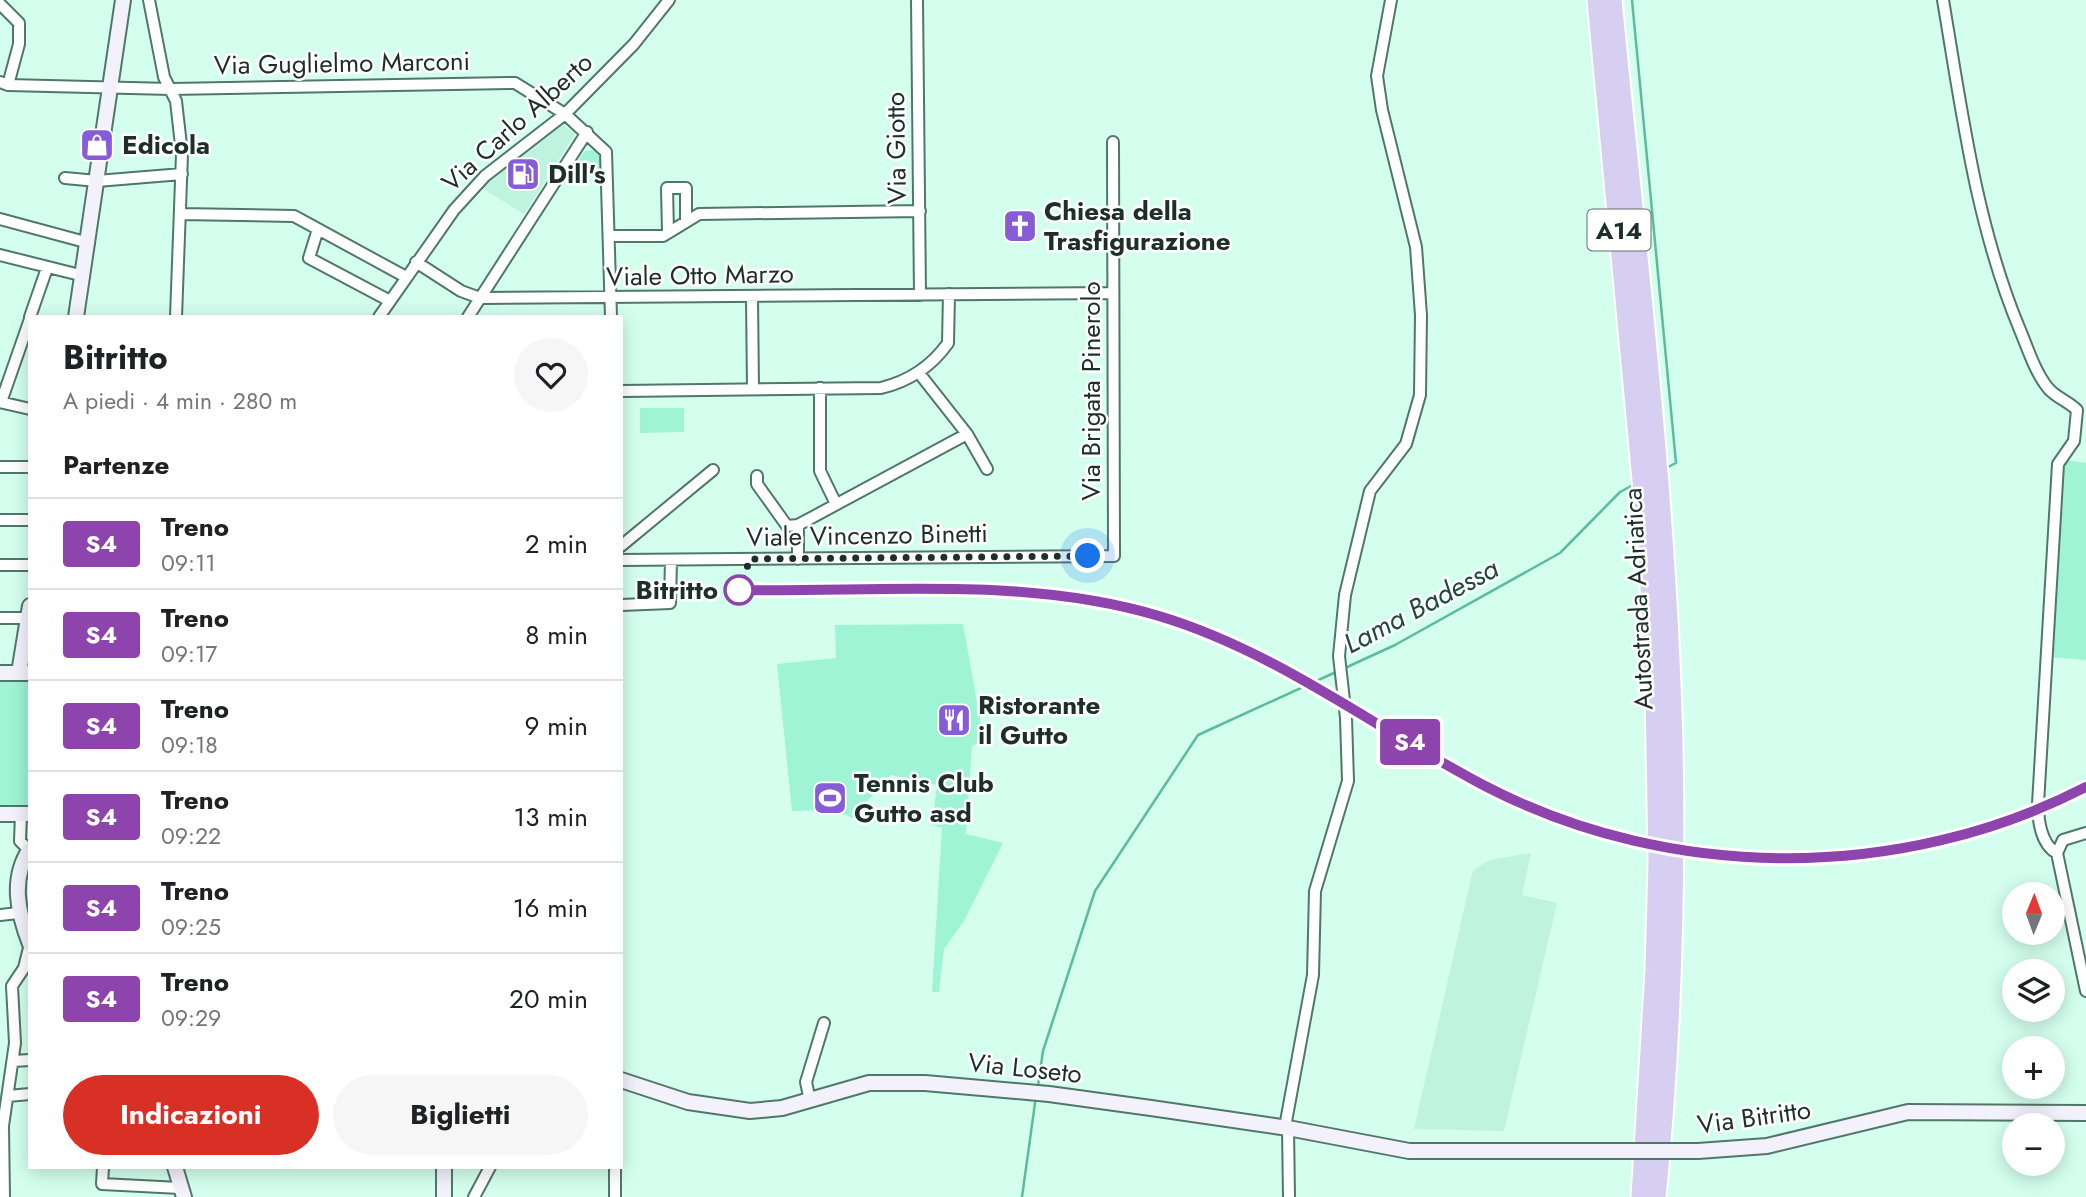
<!DOCTYPE html>
<html lang="it">
<meta charset="utf-8">
<style>
:root{--surface:#fff;--page:#f6f6f6;--text:#202124;--muted:#757577;--line:#e0e0e0;--accent:#d93025}
body{margin:0;font-family:Jost,sans-serif;background:var(--page);color:var(--text);height:100vh;display:flex;flex-direction:column;font-size:26px;white-space:nowrap}
*{box-sizing:border-box;margin:0}
p{font-size:23px;color:var(--muted)}
.icon{flex:none;width:38px;height:38px;fill:none;stroke:currentColor;stroke-width:2;stroke-linecap:round;stroke-linejoin:round}
.map{position:relative;flex:1;overflow:hidden}
.sheet{position:absolute;left:28px;top:315px;width:595px;height:854px;display:flex;flex-direction:column;background:var(--surface);border-radius:0px;box-shadow:0 4px 18px #0003}
.sheet>*{flex:none}
.badge{padding:0 14px;border-radius:5px;font-size:24px;line-height:46px}
.needle{width:46px;rotate:1deg}
.controls{position:absolute;left:2002px;top:882px;display:grid;gap:14px}
.controls a{display:grid;place-items:center;width:63px;height:63px;border-radius:50%;background:var(--surface);box-shadow:0 4px 18px #0003;font-size:35px}
.you{position:absolute;width:35px;height:35px;margin:-18px;border:5px solid #fff;border-radius:50%;background:#1a73e8;box-shadow:0 0 0 10px #1a73e833}
.map>.badge{position:absolute;translate:-50% -50%;box-shadow:0 0 0 4px #fff}
h2{padding:0 35px;font-size:26px;line-height:63px}
.round{display:grid;place-items:center;flex:none;width:74px;height:74px;border-radius:37px;background:var(--page)}
.summary{display:flex;align-items:center;justify-content:space-between;height:119px;padding:0 35px}
h1{font-size:33px;font-weight:700;line-height:52px}
.button{display:flex;gap:14px;margin-top:auto;padding:14px 35px}
.button a{flex:1;height:80px;border-radius:42px;background:var(--accent);color:#fff;font-size:28px;font-weight:700;line-height:80px;text-align:center}
.button a+a{background:var(--page);color:var(--text)}
ul{padding:0;list-style:none}
li{display:flex;align-items:center;gap:21px;height:91px;padding:0 35px;border-top:2px solid var(--line)}
li div{flex:1}
li b{display:block;font-size:26px}
li em{font-style:normal}
li .badge{min-width:77px;font-weight:700;text-align:center}
.map>svg:first-child{display:block}
.built{fill:#bff2df}
.green{fill:#9ff4d6}
.lines{fill:none;stroke-linecap:round;stroke-linejoin:round}
.stream{stroke:#5bbc9d;stroke-width:2.5}
.street-casing{stroke:#51776a;stroke-width:14}
.secondary-casing{stroke:#51776a;stroke-width:18}
.highway-casing{stroke:#fff;stroke-width:23}
.street{stroke:#fff;stroke-width:10}
.secondary{stroke:#f3f1fb;stroke-width:14}
.highway{stroke:#d7cff2;stroke-width:19}
.rail-casing{stroke:#374b44;stroke-width:5}
.rail{stroke:#fff;stroke-width:2.5;stroke-dasharray:8;stroke-linecap:butt}
.secondary-bridge-casing{stroke:#51776a;stroke-width:18;stroke-linecap:butt}
.secondary-bridge{stroke:#f3f1fb;stroke-width:14}
.line-casing{stroke:#fff;stroke-width:16}
.line{stroke:#8e44ad;stroke-width:10}
.walk{stroke:#1e2f29;stroke-width:7;stroke-dasharray:0 12.6}
.stop-dot{fill:#fff;stroke:#8e44ad;stroke-width:3.5}
.labels{text-anchor:middle;dominant-baseline:central;stroke-width:5;stroke-linejoin:round;paint-order:stroke}
.shield{fill:#fff;stroke:#626d69;stroke-width:2}
.shield-label{font-size:24px;font-weight:bold;fill:#1e2f29}
.street-label{font-size:26px;fill:#1e2f29;stroke:#fff}
.poi-label{font-size:26px;font-weight:bold;fill:#1e2f29;stroke:#fff;text-anchor:start}
.stop-label{font-size:26px;font-weight:bold;fill:#1e2f29;stroke:#fff;text-anchor:end}
.water-label{font-size:28px;font-style:italic;fill:#204a3d;stroke:#fff}
</style>
<div class="map">
<svg width="2086" height="1197" viewBox="0 0 2086 1197">
<rect width="100%" height="100%" fill="#d4ffef"/>
<!-- built -->
<path class="built" d="M562,123L575,134L524,214L480,187Z
M1531,853L1522,895L1557,903L1504,1131L1414,1129L1473,870L1490,860Z"/>
<!-- green -->
<path class="green" d="M595,150L601,156V171L573,169L585,151Z
M640,408H684V432L640,433Z
M2064,460L2086,463V660L2050,657Z
M963,624L984,741L972,746L966,834L1003,843L964,921L944,949L939,992H932L942,828L932,825L937,785L891,775L852,818L836,810L792,811L777,664L836,658L835,625Z
M0,682H30V808L0,807Z"/>
<g class="lines">
<!-- stream -->
<path class="stream" d="M1632,0L1676,463L1666,468
M1345,668L1395,645L1560,553L1620,492L1635,484
M1038,1086L1043,1051L1095,891L1198,735L1336,672
M1022,1197L1036,1096"/>
<!-- street casing -->
<g class="street-casing">
<path id="street" d="M149,0L164,77L176,101L182,154L176,317
M917,0L920,295
M1943,0C1962,112 1976,225 2020,330C2028,349 2035,372 2048,388C2055,397 2068,401 2077,410L2074,441L2058,464L2038,804C2038,820 2041,845 2057,853L2086,991
M0,4L19,23V44L8,85
M0,82L8,85L171,89L515,83L565,114L606,152L611,317
M65,178L97,181L182,174
M180,214L294,216L406,277
M0,219L89,243
M318,229L309,258L390,301
M668,233L667,188H686V221
M610,236H663L699,214L920,211
M0,255L84,276
M416,262L461,291L480,298L1113,293
M752,297L753,389
M30,317L47,268
M379,317L454,210L485,176L565,114L634,44L669,0
M468,317L587,132
M919,373L967,434L987,469
M820,388V471L836,504
M621,391L881,388C910,381 931,367 948,343L949,294
M0,402L30,409
M1,402L30,319
M0,467H30
M757,476V484L787,526L798,525V559
M0,520H30
M798,525L967,434
M621,546L713,470
M621,560L1114,556L1113,142
M0,565H30
M621,605L670,603L671,560
M0,618H30
M21,814L20,841L30,851
M2057,853L2063,840L2086,833
M0,915L18,913
M13,1061L30,1060
M8,1096L30,1094
M810,1101L806,1082L824,1023
M1285,1127L1313,975L1315,891L1348,781L1346,718L1339,656L1345,595L1370,491L1406,444L1420,395L1421,315L1416,247L1382,110L1377,76L1391,0
M1288,1128L1289,1197
M103,1167L102,1184L180,1188
M615,1167V1197
M4,1197L3,1126L15,1043L12,986L24,968L30,944
M474,1197L490,1167"/>
</g>
<!-- secondary casing -->
<g class="secondary-casing">
<path id="secondary" d="M76,317L123,0
M0,673H30
M19,673L30,606
M0,814H30
M30,849C10,879 18,913 30,944
M621,1080L688,1102L750,1111L782,1108L869,1083H925L1049,1094L1151,1108L1288,1128L1409,1151H1610
M1698,1151L1767,1146L1908,1112L2086,1113
M175,1167L184,1197
M444,1167V1197"/>
</g>
<!-- highway casing -->
<g class="highway-casing">
<path id="highway" d="M1597,0L1648,544L1655,692L1658,863L1655,970L1641,1197
M1612,0C1636,248 1667,496 1673,745C1676,896 1671,1047 1656,1197"/>
</g>
<!-- street -->
<use href="#street" class="street"/>
<!-- secondary -->
<use href="#secondary" class="secondary"/>
<!-- highway -->
<use href="#highway" class="highway"/>
<!-- rail casing -->
<g class="rail-casing">
<path id="rail" d="M733,590C874,592 1022,574 1159,616C1280,652 1376,731 1487,787C1672,881 1901,883 2086,787"/>
</g>
<!-- rail -->
<use href="#rail" class="rail"/>
<!-- secondary-bridge casing -->
<g class="secondary-bridge-casing">
<path id="secondary-bridge" d="M1610,1151H1698"/>
</g>
<!-- secondary-bridge -->
<use href="#secondary-bridge" class="secondary-bridge"/>
</g>
<g class="lines">
<!-- line casing -->
<g class="line-casing">
<path id="line" d="M733,590C874,593 1022,575 1159,616C1279,652 1377,730 1487,787C1672,882 1901,882 2086,787"/>
</g>
<!-- line -->
<use href="#line" class="line"/>
<!-- walk -->
<path class="walk" d="M739,590L750,559L1088,556"/>
</g>
<!-- icons -->
<defs>
<g id="shop-square" transform="scale(1.75)"><rect x="-9" y="-9" width="18" height="18" rx="4" fill="#875dd7" stroke="#fff"/><path d="M-5-2.5h2.3a2.7 3.5 0 0 1 5.4 0H5L5.5 6h-11ZM-1.5-2.5h3a1.5 2.3 0 0 0-3 0Z" fill="#fff"/></g>
<g id="fuel-square" transform="scale(1.75)"><rect x="-9" y="-9" width="18" height="18" rx="4" fill="#875dd7" stroke="#fff"/><path d="M-5.5-6h7V0h2V4h1.3V-2.5L3-4.5l.8-.8L6-3V5H2.5V1h-1V6h-7ZM-4.2-4.7v3.2H.2V-4.7Z" fill="#fff"/></g>
<g id="church-square" transform="scale(1.75)"><rect x="-9" y="-9" width="18" height="18" rx="4" fill="#875dd7" stroke="#fff"/><path d="M-1.2-6h2.4v3.5h3.3v2.4h-3.3V6h-2.4V-.1h-3.3v-2.4h3.3Z" fill="#fff"/></g>
<g id="restaurant-square" transform="scale(1.75)"><rect x="-9" y="-9" width="18" height="18" rx="4" fill="#875dd7" stroke="#fff"/><path d="M-5-6h1v4h1v-4h1v4h1v-4h1v5L-1.5 .5V6h-2V.5L-5-1ZM5-6V6H3V1.5H1.5Q1.5-4 5-6Z" fill="#fff"/></g>
<g id="stadium-square" transform="scale(1.75)"><rect x="-9" y="-9" width="18" height="18" rx="4" fill="#875dd7" stroke="#fff"/><path d="M0-5a6.5 5 0 1 0 0 10a6.5 5 0 1 0 0-10ZM-3.5-1.8h7v3.6h-7Z" fill="#fff"/></g>
</defs>
<g fill-rule="evenodd">
<use href="#shop-square" x="97" y="145"/>
<use href="#fuel-square" x="523" y="174"/>
<use href="#church-square" x="1020" y="226"/>
<use href="#restaurant-square" x="954" y="720"/>
<use href="#stadium-square" x="830" y="798"/>
</g>
<!-- markers -->
<circle class="stop-dot" cx="739" cy="590" r="14"/>
<g class="labels">
<!-- shield labels -->
<rect class="shield" x="1587.5" y="209.5" width="63" height="41" rx="5"/>
<g class="shield-label">
<text x="1619" y="230">A14</text>
</g>
<!-- street labels -->
<g class="street-label">
<text transform="translate(342 63) rotate(-1)">Via Guglielmo Marconi</text>
<text transform="translate(517 122) rotate(-42)">Via Carlo Alberto</text>
<text transform="translate(896 148) rotate(-91)">Via Giotto</text>
<text transform="translate(700 275) rotate(-1)">Viale Otto Marzo</text>
<text transform="translate(1091 391) rotate(-90)">Via Brigata Pinerolo</text>
<text transform="translate(867 535) rotate(-1)">Viale Vincenzo Binetti</text>
<text transform="translate(1638 599) rotate(-93)">Autostrada Adriatica</text>
<text transform="translate(1025 1068) rotate(6)">Via Loseto</text>
<text transform="translate(1754 1117) rotate(-8)">Via Bitritto</text>
</g>
<!-- poi labels -->
<g class="poi-label">
<text x="122" y="145">Edicola</text>
<text x="548" y="174">Dill's</text>
<text x="1044" y="211">Chiesa della<tspan x="1044" dy="30">Trasfigurazione</tspan></text>
<text x="978" y="705">Ristorante<tspan x="978" dy="30">il Gutto</tspan></text>
<text x="854" y="783">Tennis Club<tspan x="854" dy="30">Gutto asd</tspan></text>
</g>
<!-- stop labels -->
<g class="stop-label">
<text x="718" y="590">Bitritto</text>
</g>
<!-- water labels -->
<g class="water-label">
<text transform="translate(1421 606) rotate(-28)">Lama Badessa</text>
</g>
</g>
</svg>
<div class="controls">
<a><svg class="needle" viewBox="-14 -14 28 28"><path d="M0-13l5 13h-10z" fill="#e53935"/><path d="M0 13l5-13h-10z" fill="#757577"/></svg></a>
<a><svg class="icon" aria-label="layers" viewBox="0 0 24 24"><path d="M12 4l9 5-9 5-9-5zM3 14l9 5 9-5"/></svg></a>
<a>+</a>
<a>−</a>
</div>
<div class="you" style="left:1088px;top:556px"></div>
<b class="badge" style="left:1410px;top:742px;background:#8e44ad;color:#fff">S4</b>
<section class="sheet">
<div class="summary"><div><h1>Bitritto</h1><p>A piedi · 4 min · 280 m</p></div><a class="round"><svg class="icon" aria-label="heart" viewBox="0 0 24 24"><path d="M12 20l-8-8c-3-5 5-10 8-4 3-6 11-1 8 4z"/></svg></a></div>
<h2>Partenze</h2>
<ul>
<li><span class="badge" style="background:#8e44ad;color:#fff">S4</span><div><b>Treno</b><p>09:11</p></div><em>2 min</em></li>
<li><span class="badge" style="background:#8e44ad;color:#fff">S4</span><div><b>Treno</b><p>09:17</p></div><em>8 min</em></li>
<li><span class="badge" style="background:#8e44ad;color:#fff">S4</span><div><b>Treno</b><p>09:18</p></div><em>9 min</em></li>
<li><span class="badge" style="background:#8e44ad;color:#fff">S4</span><div><b>Treno</b><p>09:22</p></div><em>13 min</em></li>
<li><span class="badge" style="background:#8e44ad;color:#fff">S4</span><div><b>Treno</b><p>09:25</p></div><em>16 min</em></li>
<li><span class="badge" style="background:#8e44ad;color:#fff">S4</span><div><b>Treno</b><p>09:29</p></div><em>20 min</em></li>
</ul>
<div class="button"><a>Indicazioni</a><a>Biglietti</a></div>
</section>
</div>
